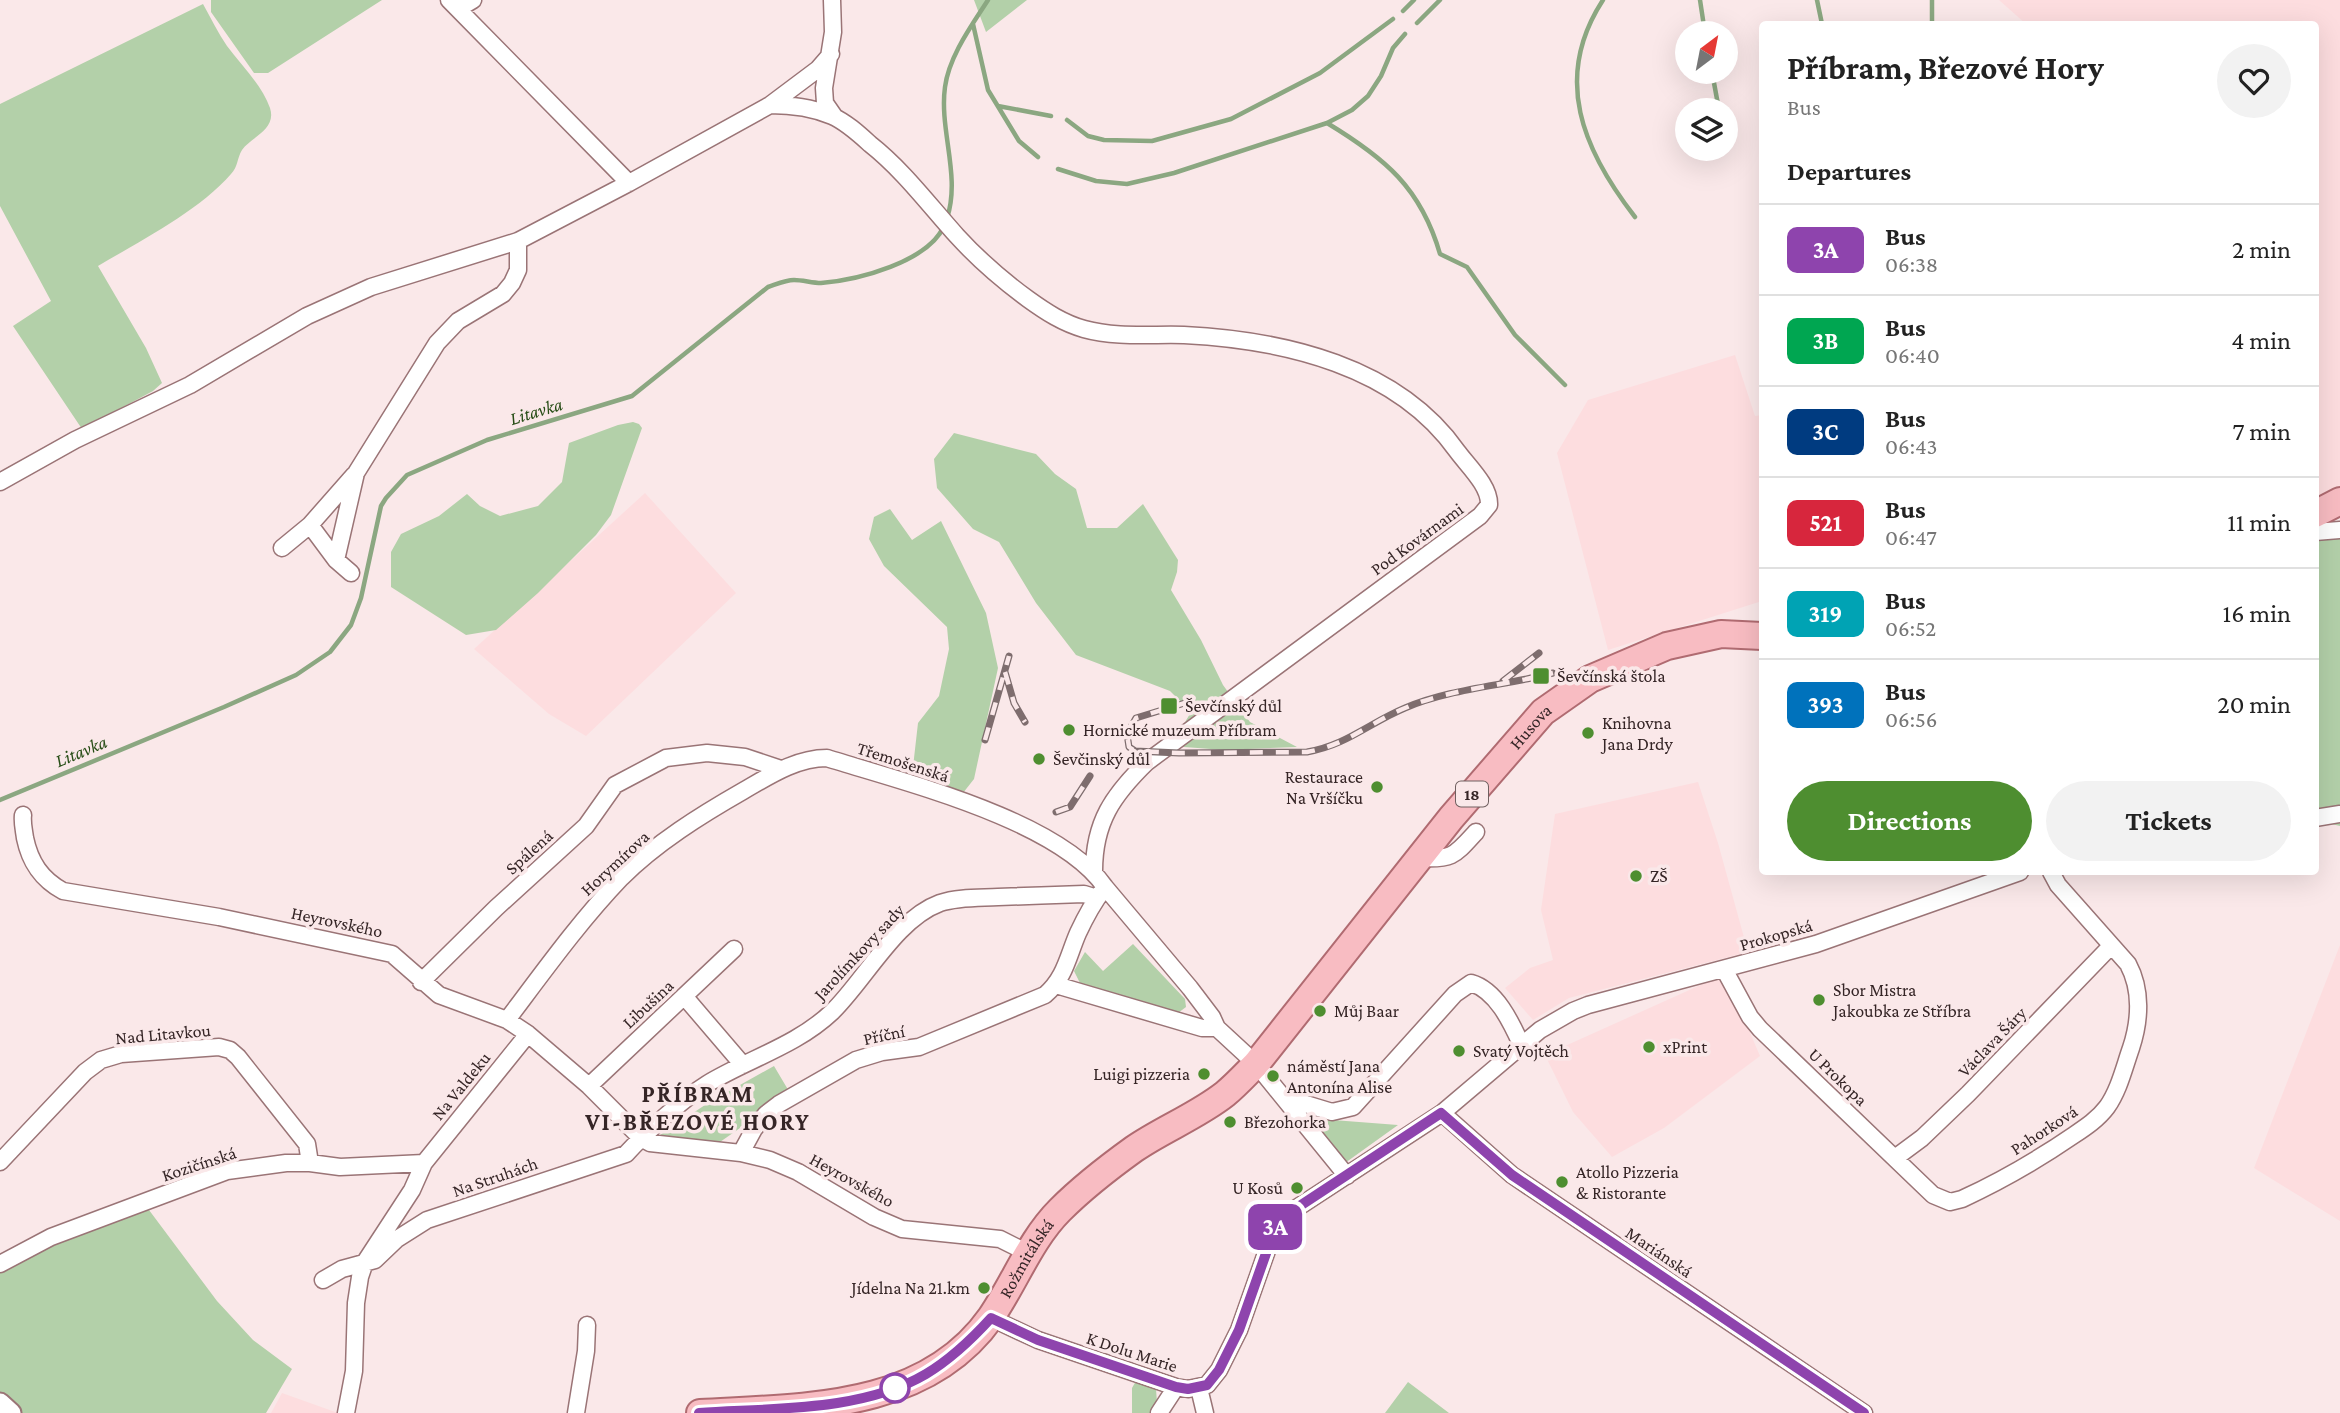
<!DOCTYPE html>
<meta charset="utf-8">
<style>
:root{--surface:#fff;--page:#f2f2f2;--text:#222;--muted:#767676;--line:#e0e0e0;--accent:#4e8e30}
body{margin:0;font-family:"Crimson Pro",serif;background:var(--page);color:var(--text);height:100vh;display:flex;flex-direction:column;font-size:26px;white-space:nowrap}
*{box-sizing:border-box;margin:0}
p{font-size:23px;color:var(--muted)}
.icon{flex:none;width:38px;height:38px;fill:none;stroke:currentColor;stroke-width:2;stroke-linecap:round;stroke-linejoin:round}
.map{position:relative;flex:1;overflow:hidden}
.details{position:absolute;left:1759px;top:21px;width:560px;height:854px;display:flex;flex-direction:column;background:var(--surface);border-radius:7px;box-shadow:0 7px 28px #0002}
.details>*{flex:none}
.badge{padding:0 14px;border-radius:10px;font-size:24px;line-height:46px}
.needle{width:46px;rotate:32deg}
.controls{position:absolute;left:1675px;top:21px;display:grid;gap:14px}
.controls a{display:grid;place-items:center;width:63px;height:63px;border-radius:50%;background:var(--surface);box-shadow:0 7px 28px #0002;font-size:35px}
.map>.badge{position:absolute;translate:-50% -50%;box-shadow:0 0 0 4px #fff}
h2{padding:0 28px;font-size:26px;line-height:63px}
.round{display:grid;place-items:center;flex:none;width:74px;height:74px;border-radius:37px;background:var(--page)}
.overview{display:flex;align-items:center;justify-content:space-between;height:119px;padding:0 28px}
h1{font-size:33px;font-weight:700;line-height:52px}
.primary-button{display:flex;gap:14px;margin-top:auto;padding:14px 28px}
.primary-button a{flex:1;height:80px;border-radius:42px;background:var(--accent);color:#fff;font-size:28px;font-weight:700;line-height:80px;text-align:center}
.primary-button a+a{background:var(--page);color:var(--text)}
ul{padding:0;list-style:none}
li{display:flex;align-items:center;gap:21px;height:91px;padding:0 28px;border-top:2px solid var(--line)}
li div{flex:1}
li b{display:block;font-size:26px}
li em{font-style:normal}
li .badge{min-width:77px;font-weight:700;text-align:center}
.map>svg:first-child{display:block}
.built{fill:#fddddf}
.green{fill:#b3d0a9}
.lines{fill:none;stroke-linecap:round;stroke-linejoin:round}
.stream{stroke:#8ba781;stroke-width:4.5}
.minor-casing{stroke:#9a7476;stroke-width:19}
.tertiary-casing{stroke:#9a7476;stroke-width:23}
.primary-casing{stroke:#b06b71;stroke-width:30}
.minor{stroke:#fff;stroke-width:16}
.tertiary{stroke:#fff;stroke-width:19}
.primary{stroke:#f8bcc2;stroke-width:26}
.rail-casing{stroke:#7e6d6e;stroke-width:7}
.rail{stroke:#fae8e9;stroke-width:4.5;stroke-dasharray:13;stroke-linecap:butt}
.line-casing{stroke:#fff;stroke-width:16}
.line{stroke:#8e44ad;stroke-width:10}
.poi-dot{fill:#4e8e30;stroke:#fae8e9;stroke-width:2.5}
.stop-dot{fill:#fff;stroke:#8e44ad;stroke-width:3.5}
.labels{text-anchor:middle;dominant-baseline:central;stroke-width:7;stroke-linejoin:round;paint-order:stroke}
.shield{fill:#fae8e9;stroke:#706060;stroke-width:2}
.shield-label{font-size:16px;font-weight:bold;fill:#352526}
.street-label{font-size:18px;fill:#352526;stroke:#fae8e9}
.poi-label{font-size:18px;fill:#352526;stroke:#fae8e9;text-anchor:start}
.water-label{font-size:19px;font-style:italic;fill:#274d16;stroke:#fae8e9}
.district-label{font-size:24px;font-weight:bold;letter-spacing:2px;fill:#352526;stroke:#fae8e9}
</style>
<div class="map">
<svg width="2340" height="1413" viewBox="0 0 2340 1413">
<rect width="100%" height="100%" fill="#fae8e9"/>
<!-- built -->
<path class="built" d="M1999,0H2340V497L2315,512V24H2026Z
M1735,355L1755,416L1762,415V601L1608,650L1557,453L1588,400Z
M645,493L736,593L586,736L549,714L474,649Z
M1698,782L1718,843L1748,952L1569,998L1533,1020L1505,988L1530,968L1553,960L1541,910L1555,814Z
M2340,945V1221L2254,1168Z
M1725,974L1760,1056L1664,1128L1612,1157L1573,1112L1545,1055Z
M282,1393L338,1413H271Z"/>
<!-- green -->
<path class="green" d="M211,0H382L268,73H254L211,12Z
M974,0H1027L986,32Z
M203,4C211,18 218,33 227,46C241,65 262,85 270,108C277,130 251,137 242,150C237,158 238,167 231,174C199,211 140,241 98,266L146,348L162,383L153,391L82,429L13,326L51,301L0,206V104Z
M633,422L639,424L642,428L611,515L596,535L538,593L496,630L466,635L391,587V552L401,534L439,516L467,494L480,506L500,516L538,506L562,482L569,443L618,425Z
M954,433L1036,454L1055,474L1076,489L1087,528H1117L1143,504L1178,560L1177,572L1171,590L1201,640L1223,685L1250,722L1297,747L1224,750L1171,746L1191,712L1170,691L1076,655L1036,603L999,542L973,529L937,488L934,459Z
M890,509L912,540L941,521L986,613L998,668L974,779L963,793L927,782L913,767L918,723L939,696L949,649L947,627L884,566L869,539L874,517Z
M2340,535V826L2315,820V536Z
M1133,944L1185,999L1186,1007L1178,1013L1091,991L1080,983L1074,971L1085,952L1103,971Z
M774,1066L790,1093L720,1142L660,1135L708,1103Z
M1307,1118L1398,1125L1345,1163Z
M149,1210L217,1301L253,1340L292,1369L266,1413H15L0,1400V1265L32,1247Z
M1136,1381L1156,1389L1157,1403L1151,1413H1132V1388Z
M1408,1382L1449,1413H1385Z"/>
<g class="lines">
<!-- stream -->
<path class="stream" d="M1603,0C1552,78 1583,150 1635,217
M1700,0L1705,33
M1817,0L1822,24
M1932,0V24
M1403,11L1414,0
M1417,23L1440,0
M973,24L988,90L1019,141L1038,157
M1712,72L1719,110
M998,106L1051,116
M1067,120L1088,136L1104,140L1152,141L1231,119L1320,73L1393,19
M1327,123C1385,158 1421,188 1440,254L1467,267L1515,335L1565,385
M1058,169L1096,181L1127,184L1174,173L1327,123L1352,110L1368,96L1381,76L1393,48L1405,34
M947,218C961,176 939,130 945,87C949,56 972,25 988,0
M0,800L224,707L296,675L330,652L351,625L361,598L381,506L386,498L407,475L487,440L632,396L768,287C777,284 786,280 794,280C803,280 812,283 821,283C858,280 928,262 944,226"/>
<!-- minor casing -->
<g class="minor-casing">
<path id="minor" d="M449,0L629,183
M832,0L833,32L824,88L825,103L834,116
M458,9L473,0
M770,105C792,105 811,107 832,116C846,122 859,134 870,144C903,170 929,205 957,236C979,260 1002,280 1028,299C1046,312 1063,323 1084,329C1116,338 1152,334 1184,335C1284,340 1397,366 1457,451C1468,466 1490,486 1489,505L1480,516L1147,762C1113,795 1094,822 1094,871
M0,482L75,440L190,385L307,316L371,287L518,241L629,183L770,105L818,69L831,54
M310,525L336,560L351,573
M2315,532L2340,530
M282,548L310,525L354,475
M336,560L356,473L437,343L458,321L503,294L512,283L518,270V241
M23,815C22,823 24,830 25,838C30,862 41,879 63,891L219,917L392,954L439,995L507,1020L528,1034L589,1086L641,1138L650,1143L741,1153L770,1160L798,1172L874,1217L902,1229L1000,1239L1028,1253
M2315,818L2340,814
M1420,858C1453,860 1455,855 1476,832
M1724,969L1750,1017L1760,1029L1933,1195L1950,1202L1962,1199C2001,1181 2039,1159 2074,1135C2086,1127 2098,1119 2107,1107C2119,1090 2124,1068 2131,1048C2140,1021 2142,990 2128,964L2058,885L2051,872
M421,982L496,908L586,826L615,785L666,758L707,753L745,757L781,769
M1056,985L1202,1028H1217
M684,996L743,1065
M507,1020C544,971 579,922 621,878C656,843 701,815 743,791C769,776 796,758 827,758C903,782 1059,820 1105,887L1190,988L1212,1017L1217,1028L1256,1064L1347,1176
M589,1086L734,949
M1286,1098L1332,1112L1353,1107L1455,994L1471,983C1496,990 1511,1022 1521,1044
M1442,1113L1512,1175L1864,1413
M741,1153L754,1129L766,1114L779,1104L856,1060L882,1052L919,1047L1045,995C1065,978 1068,956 1078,933C1085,918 1093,903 1103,890
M1895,1158L1922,1138L1968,1094L2111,946
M0,1162L85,1072L101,1060L121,1054L219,1047L230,1050L238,1057L307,1144L310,1163
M0,1264L51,1237L227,1171L286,1163H310L340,1167L424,1163
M323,1280L342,1269L375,1260L397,1239L427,1220L626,1154C646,1132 683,1099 707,1084C748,1059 796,1046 832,1012C865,980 896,919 940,903C958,897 979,898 998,897C1027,896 1055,895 1084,894L1097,898
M991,1318L1038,1340L1176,1387L1188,1389L1207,1385L1219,1370L1239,1330L1276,1225L1283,1217L1442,1113L1540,1030L1573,1011L1588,1005L1816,944L2020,872
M1199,1388L1205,1413
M346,1413L354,1371L356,1303L360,1277L365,1262L412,1190L424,1163L528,1034
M576,1413L586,1351L587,1325
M1159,1413L1176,1387"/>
</g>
<!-- tertiary casing -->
<g class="tertiary-casing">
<path id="tertiary" d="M0,1403L11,1413"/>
</g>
<!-- primary casing -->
<g class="primary-casing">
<g id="primary">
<path d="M2315,514L2340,501"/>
<path id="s1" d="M700,1413C802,1407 925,1411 991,1317C1015,1282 1030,1240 1060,1210C1082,1188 1109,1167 1134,1149C1163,1129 1197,1116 1225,1094C1236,1085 1246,1074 1256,1064L1451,818L1543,712L1590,679L1667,646L1721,634L1762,636"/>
</g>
</g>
<!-- minor -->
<use href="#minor" class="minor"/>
<!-- tertiary -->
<use href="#tertiary" class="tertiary"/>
<!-- primary -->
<use href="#primary" class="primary"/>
<!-- rail casing -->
<g class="rail-casing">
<path id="rail" d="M1005,672L1014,703L1025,722
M1503,681L1539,653
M1188,702L1136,718L1127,734L1129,747L1135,751L1179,753L1307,752C1347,745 1369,723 1405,708C1452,688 1504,686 1553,673
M985,740L1009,656
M1056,812L1070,807L1090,776"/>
</g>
<!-- rail -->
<use href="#rail" class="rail"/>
</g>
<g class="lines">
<!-- line casing -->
<g class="line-casing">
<path id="line" d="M699,1413C770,1408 862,1412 926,1374C951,1359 971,1340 991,1318L1038,1340L1176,1387L1188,1389L1207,1385L1219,1370L1239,1330L1276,1225L1283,1217L1441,1113L1512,1175L1864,1413"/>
</g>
<!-- line -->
<use href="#line" class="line"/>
</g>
<!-- markers -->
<g class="poi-dot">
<rect x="1532" y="667" width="18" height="18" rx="3.5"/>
<rect x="1160" y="697" width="18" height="18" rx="3.5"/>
<circle cx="1069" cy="730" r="7"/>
<circle cx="1588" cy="733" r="7"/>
<circle cx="1039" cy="759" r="7"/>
<circle cx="1377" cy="787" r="7"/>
<circle cx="1636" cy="876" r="7"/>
<circle cx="1819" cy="1000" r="7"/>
<circle cx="1320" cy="1011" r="7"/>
<circle cx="1649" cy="1047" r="7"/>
<circle cx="1459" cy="1051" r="7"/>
<circle cx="1204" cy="1074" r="7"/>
<circle cx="1273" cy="1076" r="7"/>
<circle cx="1230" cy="1122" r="7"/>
<circle cx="1562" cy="1182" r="7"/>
<circle cx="1297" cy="1188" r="7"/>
<circle cx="984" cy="1288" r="7"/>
</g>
<circle class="stop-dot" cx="895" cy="1388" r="14"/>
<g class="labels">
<!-- shield labels -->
<rect class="shield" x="1456" y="781.5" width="32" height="25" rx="5"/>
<g class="shield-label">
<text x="1472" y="794">18</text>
</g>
<!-- street labels -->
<g class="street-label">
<text transform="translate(1417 539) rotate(-36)">Pod Kovárnami</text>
<text stroke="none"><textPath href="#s1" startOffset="1127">Husova</textPath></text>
<text transform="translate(903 762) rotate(18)">Třemošenská</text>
<text transform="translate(529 852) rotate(-42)">Spálená</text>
<text transform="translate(615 863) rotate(-43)">Horymírova</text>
<text transform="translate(337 922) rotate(12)">Heyrovského</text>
<text transform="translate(1776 935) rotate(-16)">Prokopská</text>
<text transform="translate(859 952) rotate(-47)">Jarolímkovy sady</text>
<text transform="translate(648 1004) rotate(-43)">Libušina</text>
<text transform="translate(163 1034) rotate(-5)">Nad Litavkou</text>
<text transform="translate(884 1035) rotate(-12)">Příční</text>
<text transform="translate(1992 1042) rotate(-46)">Václava Šáry</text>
<text transform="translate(1838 1077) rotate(44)">U Prokopa</text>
<text transform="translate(461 1086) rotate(-51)">Na Valdeku</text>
<text transform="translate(2044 1130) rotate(-33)">Pahorková</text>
<text transform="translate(199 1164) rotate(-18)">Kozičínská</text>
<text transform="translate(495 1177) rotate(-19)">Na Struhách</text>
<text transform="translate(852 1180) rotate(29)">Heyrovského</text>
<text transform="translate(1659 1252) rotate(34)">Mariánská</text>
<text stroke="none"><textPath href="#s1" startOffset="387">Rožmitálská</textPath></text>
<text transform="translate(1132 1352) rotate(18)">K Dolu Marie</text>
</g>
<!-- poi labels -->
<g class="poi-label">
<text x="1557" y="676">Ševčínská štola</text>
<text x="1185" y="706">Ševčínský důl</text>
<text x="1602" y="723">Knihovna<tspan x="1602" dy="21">Jana Drdy</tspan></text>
<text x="1083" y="730">Hornické muzeum Příbram</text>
<text x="1053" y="759">Ševčinský důl</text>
<text x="1363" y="777" text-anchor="end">Restaurace<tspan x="1363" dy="21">Na Vršíčku</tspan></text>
<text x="1650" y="876">ZŠ</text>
<text x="1833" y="990">Sbor Mistra<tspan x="1833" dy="21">Jakoubka ze Stříbra</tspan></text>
<text x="1334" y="1011">Můj Baar</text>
<text x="1663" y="1047">xPrint</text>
<text x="1473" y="1051">Svatý Vojtěch</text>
<text x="1287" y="1066">náměstí Jana<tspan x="1287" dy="21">Antonína Alise</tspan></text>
<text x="1190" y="1074" text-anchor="end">Luigi pizzeria</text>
<text x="1244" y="1122">Březohorka</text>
<text x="1576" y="1172">Atollo Pizzeria<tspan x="1576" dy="21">&amp; Ristorante</tspan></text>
<text x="1283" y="1188" text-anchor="end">U Kosů</text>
<text x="970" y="1288" text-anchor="end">Jídelna Na 21.km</text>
</g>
<!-- water labels -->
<g class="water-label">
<text transform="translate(536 411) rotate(-17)">Litavka</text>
<text transform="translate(81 751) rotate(-23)">Litavka</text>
</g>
<!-- district labels -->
<g class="district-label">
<text x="698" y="1093">PŘÍBRAM<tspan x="698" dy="28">VI-BŘEZOVÉ HORY</tspan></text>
</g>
</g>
</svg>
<div class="controls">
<a><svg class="needle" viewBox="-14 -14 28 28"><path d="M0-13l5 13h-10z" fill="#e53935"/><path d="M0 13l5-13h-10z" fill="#767676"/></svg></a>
<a><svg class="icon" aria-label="layers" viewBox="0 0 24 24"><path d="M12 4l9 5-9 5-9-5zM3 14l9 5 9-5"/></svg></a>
</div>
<b class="badge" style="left:1275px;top:1227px;background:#8e44ad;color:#fff">3A</b>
<section class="details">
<div class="overview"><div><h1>Příbram, Březové Hory</h1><p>Bus</p></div><a class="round"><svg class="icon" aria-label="heart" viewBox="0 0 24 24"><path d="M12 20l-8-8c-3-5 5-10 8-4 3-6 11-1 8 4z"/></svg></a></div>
<h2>Departures</h2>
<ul>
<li><span class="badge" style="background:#8e44ad;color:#fff">3A</span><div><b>Bus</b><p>06:38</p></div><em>2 min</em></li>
<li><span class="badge" style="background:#00a651;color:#fff">3B</span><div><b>Bus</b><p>06:40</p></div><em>4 min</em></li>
<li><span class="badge" style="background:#003b80;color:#fff">3C</span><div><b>Bus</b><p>06:43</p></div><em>7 min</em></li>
<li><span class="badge" style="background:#d7263d;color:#fff">521</span><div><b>Bus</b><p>06:47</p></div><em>11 min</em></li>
<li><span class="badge" style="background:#00a3b4;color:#fff">319</span><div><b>Bus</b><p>06:52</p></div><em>16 min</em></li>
<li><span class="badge" style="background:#0072bc;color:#fff">393</span><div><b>Bus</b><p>06:56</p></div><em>20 min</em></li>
</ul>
<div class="primary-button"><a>Directions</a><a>Tickets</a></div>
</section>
</div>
